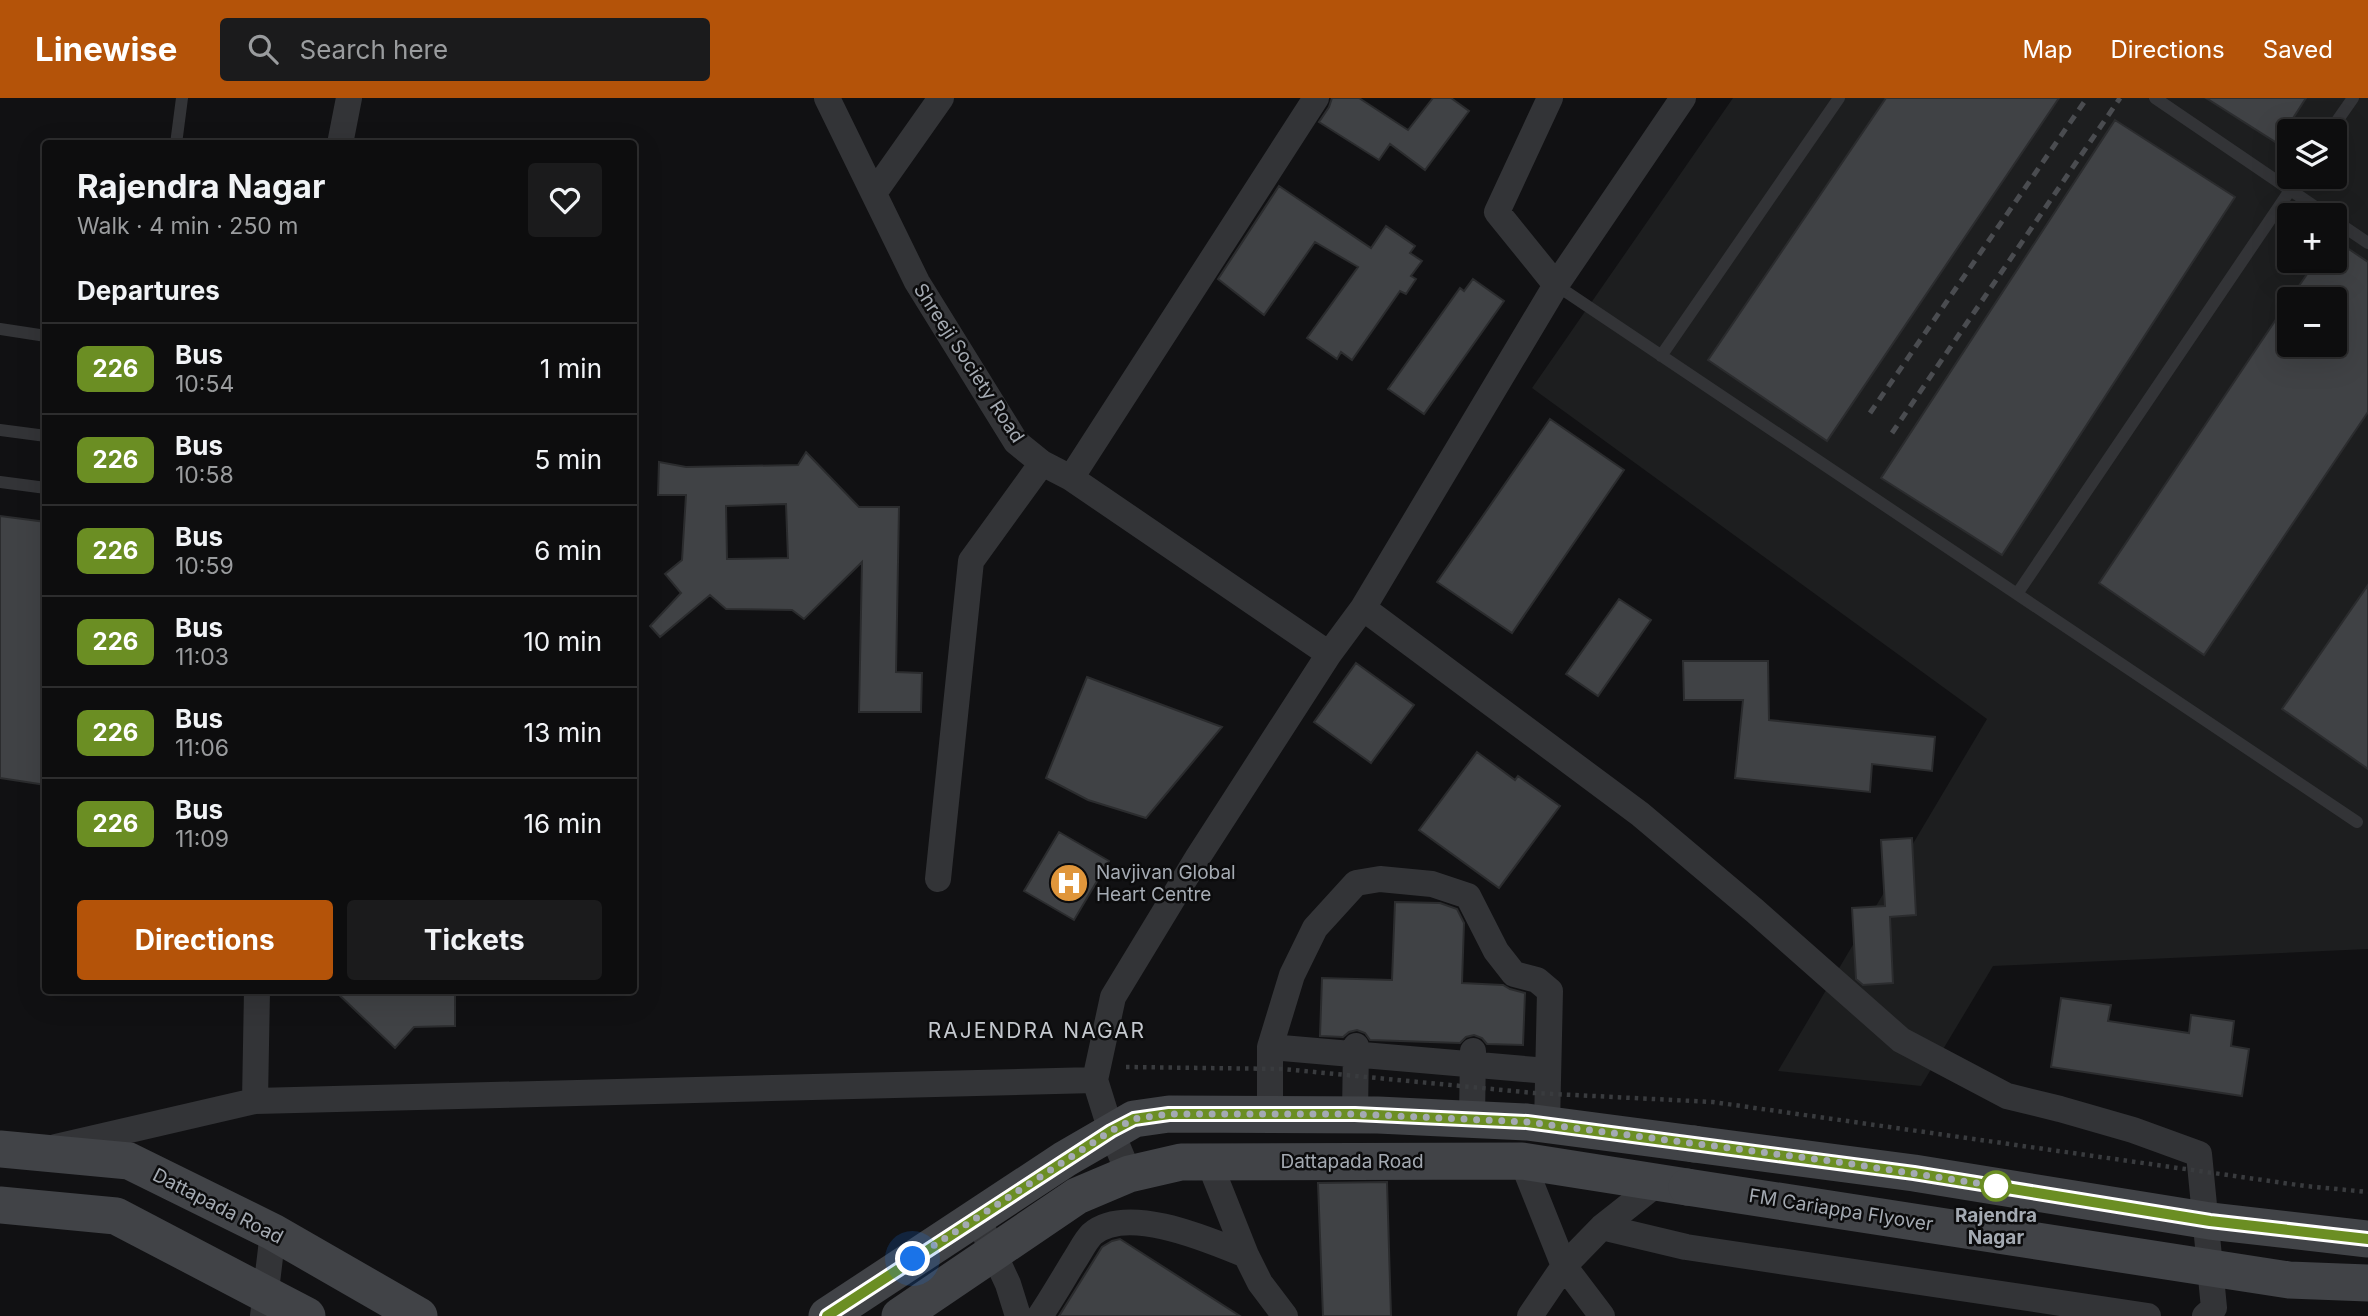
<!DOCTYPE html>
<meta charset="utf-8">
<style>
:root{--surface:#0d0d0e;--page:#1b1b1c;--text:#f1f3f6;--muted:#9a9c9e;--line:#2d2d2e;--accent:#b45309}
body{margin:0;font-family:Inter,sans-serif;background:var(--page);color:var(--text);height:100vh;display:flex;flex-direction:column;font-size:26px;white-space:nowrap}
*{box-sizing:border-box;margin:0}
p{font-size:23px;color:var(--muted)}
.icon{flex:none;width:38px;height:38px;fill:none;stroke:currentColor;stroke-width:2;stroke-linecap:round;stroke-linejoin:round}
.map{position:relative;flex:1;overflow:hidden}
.sheet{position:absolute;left:42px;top:42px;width:595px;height:854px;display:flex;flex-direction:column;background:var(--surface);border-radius:7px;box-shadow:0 7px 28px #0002,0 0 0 2px var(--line)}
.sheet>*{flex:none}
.badge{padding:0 14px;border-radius:10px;font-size:24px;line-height:46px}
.buttons{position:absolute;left:2277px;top:21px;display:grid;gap:14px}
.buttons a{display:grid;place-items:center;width:70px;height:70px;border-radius:7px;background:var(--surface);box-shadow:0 7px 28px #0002,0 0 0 2px var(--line);font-size:35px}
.you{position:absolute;width:35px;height:35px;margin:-18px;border:5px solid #fff;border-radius:50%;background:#1a73e8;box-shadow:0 0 0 10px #1a73e833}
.map>.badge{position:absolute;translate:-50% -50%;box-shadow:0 0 0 4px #fff}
h2{padding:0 35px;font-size:26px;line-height:63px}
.round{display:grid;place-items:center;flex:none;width:74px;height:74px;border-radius:7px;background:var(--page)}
.overview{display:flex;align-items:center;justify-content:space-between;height:119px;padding:0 35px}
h1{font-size:33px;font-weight:700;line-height:52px}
.primary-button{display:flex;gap:14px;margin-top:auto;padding:14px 35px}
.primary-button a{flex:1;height:80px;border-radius:7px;background:var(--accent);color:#fff;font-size:28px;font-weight:700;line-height:80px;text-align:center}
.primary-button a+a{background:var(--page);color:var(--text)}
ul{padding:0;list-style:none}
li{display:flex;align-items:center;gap:21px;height:91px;padding:0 35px;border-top:2px solid var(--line)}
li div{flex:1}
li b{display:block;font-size:26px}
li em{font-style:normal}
li .badge{min-width:77px;font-weight:700;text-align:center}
header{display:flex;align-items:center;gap:42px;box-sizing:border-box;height:98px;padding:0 35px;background:var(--accent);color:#fff}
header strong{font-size:33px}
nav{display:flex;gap:38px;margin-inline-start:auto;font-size:24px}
.search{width:490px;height:63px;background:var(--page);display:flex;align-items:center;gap:18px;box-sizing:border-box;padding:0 24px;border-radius:7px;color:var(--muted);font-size:26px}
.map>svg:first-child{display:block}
.built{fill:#1d1e1f;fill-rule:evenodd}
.building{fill:#404245;stroke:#2b2c2e;stroke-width:2;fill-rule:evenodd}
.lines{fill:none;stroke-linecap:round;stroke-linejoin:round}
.service{stroke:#333437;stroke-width:12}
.minor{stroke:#333437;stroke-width:26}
.secondary{stroke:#414347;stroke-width:37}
.rail{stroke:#4a4c50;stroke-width:5;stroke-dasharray:9 7;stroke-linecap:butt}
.path-bridge{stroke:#393b3e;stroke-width:4.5;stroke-dasharray:3.5 5;stroke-linecap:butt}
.secondary-bridge{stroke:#414347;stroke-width:37}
.line-casing{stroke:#fff;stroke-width:16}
.line{stroke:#6b8e23;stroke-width:10}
.walk{stroke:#a4aab2;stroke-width:7;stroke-dasharray:0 12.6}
.stop-dot{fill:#fff;stroke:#6b8e23;stroke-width:3.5}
.labels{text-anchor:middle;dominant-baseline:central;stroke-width:5;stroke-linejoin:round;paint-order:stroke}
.street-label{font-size:19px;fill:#a4aab2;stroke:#0c0c0d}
.poi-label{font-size:19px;fill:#a4aab2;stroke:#0c0c0d;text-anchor:start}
.stop-label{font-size:19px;font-weight:bold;fill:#a4aab2;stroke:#0c0c0d}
.neighbourhood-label{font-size:21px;letter-spacing:2px;fill:#c4c8ce;stroke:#0c0c0d}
</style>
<header>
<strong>Linewise</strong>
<div class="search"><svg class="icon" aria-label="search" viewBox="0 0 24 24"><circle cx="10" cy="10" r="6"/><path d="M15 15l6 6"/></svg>Search here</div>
<nav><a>Map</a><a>Directions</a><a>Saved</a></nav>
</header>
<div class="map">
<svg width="2368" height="1218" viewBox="0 0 2368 1218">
<rect width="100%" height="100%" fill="#111113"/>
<!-- built -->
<path class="built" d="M1733,0H2368V851L1993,868L1921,988L1778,973L1987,621L1532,290ZM2289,33H2334V79H2289ZM2289,117H2334V163H2289ZM2289,201H2334V247H2289Z"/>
<!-- building -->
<path class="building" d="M1332,0H1359L1408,32L1433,0H1451L1469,13L1425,72L1390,46L1379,62L1319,24L1329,9Z
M1886,0H2059L1827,343L1708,262Z
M2206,0H2306L2277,45Z
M2115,22L2235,99L2002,457L1881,380Z
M1279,88L1371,150L1386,128L1415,148L1410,155L1422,163L1411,178L1416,181L1406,196L1400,193L1352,262L1341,254L1337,261L1307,240L1358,169L1315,144L1264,217L1218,181Z
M2334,141L2368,164V314L2204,557L2099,485L2289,202V247H2334V201H2290L2316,163H2334Z
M1473,181L1504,203L1424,316L1388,291L1460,190L1464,193Z
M1550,321L1624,372L1512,535L1437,484Z
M806,354L859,409H899L896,574L922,575L921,614H859L862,464L804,521L792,512L726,511L710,497L660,539L650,528L681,495L665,476L682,462L686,397H658L659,364L686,369L798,367ZM786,406L788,460L727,461L726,408Z
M0,418L46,424V687L0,680Z
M2368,487V671L2282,611Z
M1619,501L1651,522L1598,598L1566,576Z
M1683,563H1768L1769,622L1935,639L1932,673L1872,666L1870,694L1735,680L1743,602H1684Z
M1356,565L1414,607L1371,665L1314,624Z
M1087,579L1222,629L1146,720L1088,702L1046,680Z
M1477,654L1515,682L1518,678L1560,708L1499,790L1419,732Z
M1059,734L1109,763L1074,822L1024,793Z
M1912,740L1916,817L1890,819L1893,885L1863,887L1856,881L1852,810L1885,808L1881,742Z
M1395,804L1440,805L1457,811L1464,825L1462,885L1503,887L1510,891L1525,895L1523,947L1487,946L1482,940L1474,937L1466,939L1460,945L1370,942L1365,935L1357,932L1349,934L1343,939L1320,938L1322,880L1392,882Z
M334,892H455V928L414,929L395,950Z
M2061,900L2111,907L2108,923L2189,935L2191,917L2234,923L2231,948L2249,951L2242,998L2051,969Z
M1387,1084L1391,1218H1323L1318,1085Z
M1120,1141L1240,1218H1059L1102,1149L1112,1143Z"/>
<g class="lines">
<!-- service -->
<path class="service" d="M2155,0L2327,117
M2330,33L2353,0
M176,46L182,0
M2334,122L2368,145
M1556,187L2357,724
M0,231L46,238
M1661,258L1839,0
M0,332L46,338
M0,384L46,390
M2017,496L2299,79"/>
<!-- minor -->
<path class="minor" d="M827,0L917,184L1016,344L1042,365L1071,380L1329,556
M1550,0L1497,114L1556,187
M340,46L349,0
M874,95L941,0
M1071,380L1316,0
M1363,510L1640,716L1755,813L1901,942L2007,998L2060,1011L2133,1032L2199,1056L2214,1210L2205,1218
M938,781L971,463L1042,365
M1270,949L1548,973
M255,1003L257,892
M1270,1015V949L1292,877L1315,830L1356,785L1380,781L1432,786L1468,798L1496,853L1514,876L1537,882L1550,893L1547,1027
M1355,1016L1356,948
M1472,1021L1473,953
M56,1049L255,1003L1095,982
M1522,1063L1564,1168L1602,1218
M1209,1064L1246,1157L1260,1185L1285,1218
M1129,1076L1111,1033L1095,982L1113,899L1198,759L1329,556L1363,510L1556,187L1683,0
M977,1119L1008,1186L1018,1218
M1602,1129L1686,1149L2148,1218
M263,1218L273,1134
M1040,1218C1052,1200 1063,1181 1074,1163C1080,1154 1085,1143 1092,1136C1127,1106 1209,1142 1246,1157
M1530,1218L1564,1168L1602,1129L1659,1084"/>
<!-- secondary -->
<path class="secondary" d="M0,1051L129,1063L273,1134L419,1218
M0,1107L116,1118L307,1218
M827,1218L1065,1061L1134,1021L1169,1016L1378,1017L1527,1024L1694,1046
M900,1218L1077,1098L1129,1076L1181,1064L1522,1063L1687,1089"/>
<!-- rail -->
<path class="rail" d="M1870,315L2087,0
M1892,335L2120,0"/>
<!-- path-bridge -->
<path class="path-bridge" d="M1126,969L1283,971L1534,995L1713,1004L2305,1088L2368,1094"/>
<!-- secondary-bridge -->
<path class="secondary-bridge" d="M1694,1046L1914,1075L2210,1123L2368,1141
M1687,1089L2289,1182L2368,1185"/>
</g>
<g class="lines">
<!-- line casing -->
<g class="line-casing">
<path id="line" d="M827,1218L1111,1033L1134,1021L1169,1016H1355L1527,1024L1914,1075L2210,1123L2368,1141"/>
</g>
<!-- line -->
<use href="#line" class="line"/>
<!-- walk -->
<path class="walk" d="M913,1161L1111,1033L1134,1021L1169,1016H1355L1527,1024L1838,1064L1996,1088"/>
</g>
<!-- icons -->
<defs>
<g id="hospital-disc" transform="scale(2.0125)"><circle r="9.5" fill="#e0963b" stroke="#0c0c0d"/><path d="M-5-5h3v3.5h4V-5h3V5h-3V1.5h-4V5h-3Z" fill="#fff"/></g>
</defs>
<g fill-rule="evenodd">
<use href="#hospital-disc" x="1069" y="785"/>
</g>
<!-- markers -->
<circle class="stop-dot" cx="1996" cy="1088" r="14"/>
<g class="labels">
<!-- street labels -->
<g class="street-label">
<text transform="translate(969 265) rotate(57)">Shreeji Society Road</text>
<text x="1352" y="1063">Dattapada Road</text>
<text transform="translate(218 1108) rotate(27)">Dattapada Road</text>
<text transform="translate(1841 1112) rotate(9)">FM Cariappa Flyover</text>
</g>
<!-- poi labels -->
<g class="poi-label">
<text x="1096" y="774">Navjivan Global<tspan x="1096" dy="22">Heart Centre</tspan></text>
</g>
<!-- stop labels -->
<g class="stop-label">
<text x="1996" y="1117">Rajendra<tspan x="1996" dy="22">Nagar</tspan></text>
</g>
<!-- neighbourhood labels -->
<g class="neighbourhood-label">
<text x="1037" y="932">RAJENDRA NAGAR</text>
</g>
</g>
</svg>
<div class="buttons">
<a><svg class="icon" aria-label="layers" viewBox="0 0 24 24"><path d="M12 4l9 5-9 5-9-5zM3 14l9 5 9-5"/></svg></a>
<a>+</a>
<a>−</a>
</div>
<div class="you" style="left:913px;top:1161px"></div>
<section class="sheet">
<div class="overview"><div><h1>Rajendra Nagar</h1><p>Walk · 4 min · 250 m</p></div><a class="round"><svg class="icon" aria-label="heart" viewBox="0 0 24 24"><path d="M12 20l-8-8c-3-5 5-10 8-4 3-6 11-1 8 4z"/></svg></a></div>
<h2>Departures</h2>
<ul>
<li><span class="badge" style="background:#6b8e23;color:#fff">226</span><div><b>Bus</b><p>10:54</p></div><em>1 min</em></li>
<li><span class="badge" style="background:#6b8e23;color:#fff">226</span><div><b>Bus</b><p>10:58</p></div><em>5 min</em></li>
<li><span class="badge" style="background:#6b8e23;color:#fff">226</span><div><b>Bus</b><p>10:59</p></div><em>6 min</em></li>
<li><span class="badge" style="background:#6b8e23;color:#fff">226</span><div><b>Bus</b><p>11:03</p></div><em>10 min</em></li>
<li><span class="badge" style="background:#6b8e23;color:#fff">226</span><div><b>Bus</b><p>11:06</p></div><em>13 min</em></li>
<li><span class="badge" style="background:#6b8e23;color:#fff">226</span><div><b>Bus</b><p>11:09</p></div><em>16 min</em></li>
</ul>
<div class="primary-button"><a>Directions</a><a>Tickets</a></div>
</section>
</div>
